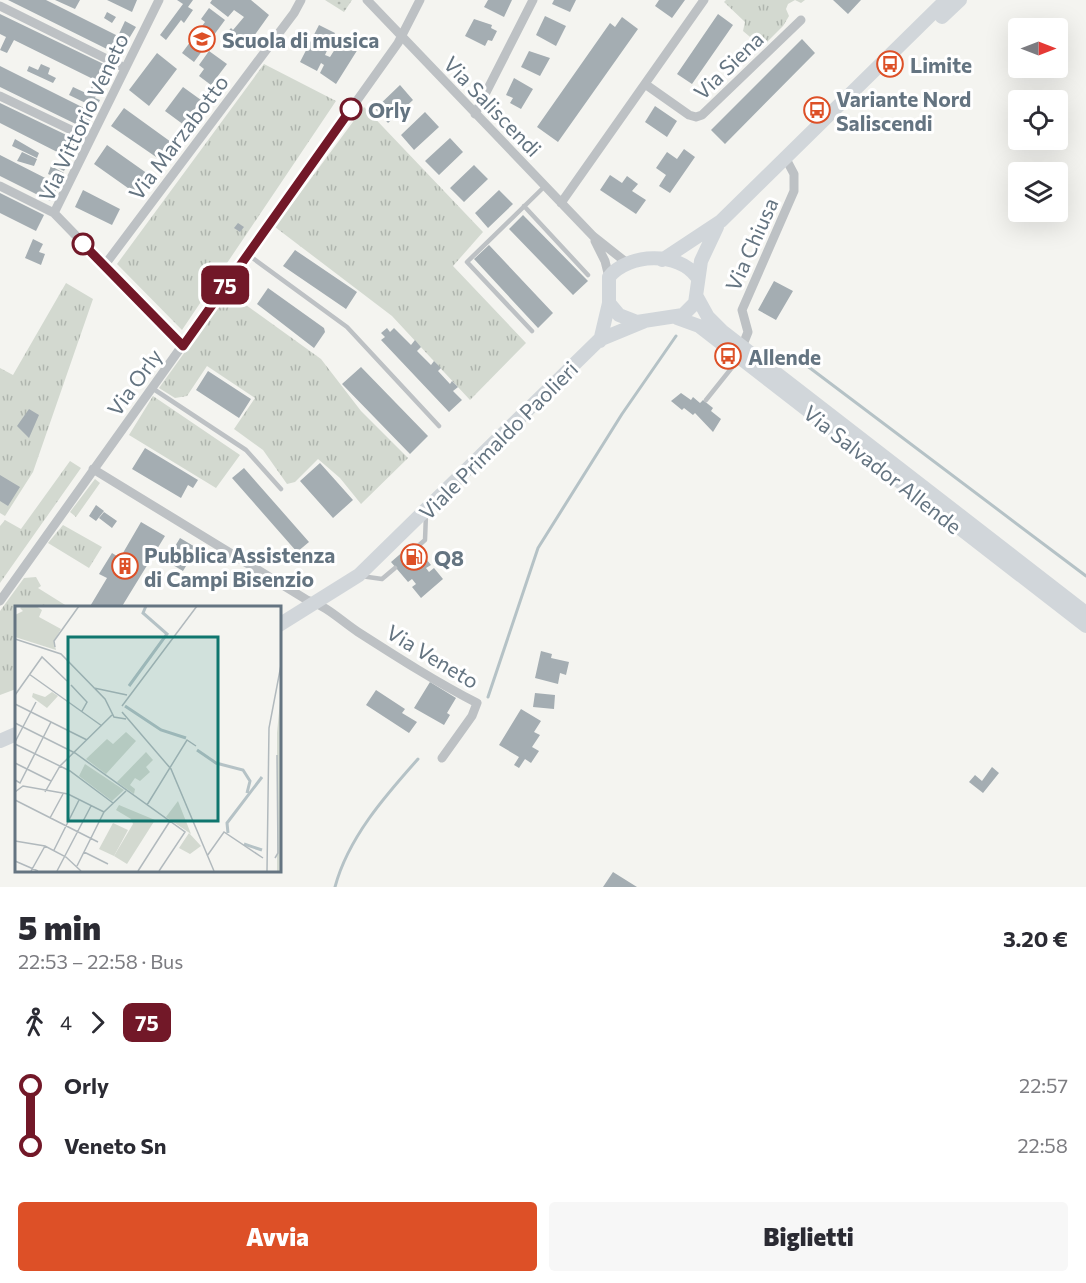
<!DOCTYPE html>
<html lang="it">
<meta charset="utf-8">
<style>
:root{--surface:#fff;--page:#f7f7f7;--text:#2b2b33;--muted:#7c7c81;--accent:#dd5027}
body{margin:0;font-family:Commissioner,sans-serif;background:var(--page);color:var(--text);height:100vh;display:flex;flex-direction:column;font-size:22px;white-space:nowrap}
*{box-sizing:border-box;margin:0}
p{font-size:20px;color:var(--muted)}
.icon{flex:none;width:33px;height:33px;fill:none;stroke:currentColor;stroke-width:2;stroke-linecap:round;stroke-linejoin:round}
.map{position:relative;height:887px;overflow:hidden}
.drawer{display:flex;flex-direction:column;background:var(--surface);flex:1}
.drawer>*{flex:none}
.badge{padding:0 12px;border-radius:9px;font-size:21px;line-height:39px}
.needle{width:39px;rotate:90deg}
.buttons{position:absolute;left:1008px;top:18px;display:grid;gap:12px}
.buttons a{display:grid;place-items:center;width:60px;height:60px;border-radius:6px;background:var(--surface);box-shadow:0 6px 24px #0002;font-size:30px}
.map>.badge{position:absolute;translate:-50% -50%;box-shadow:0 0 0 3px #fff}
.legs{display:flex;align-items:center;gap:9px;height:66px;padding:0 18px;font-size:20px}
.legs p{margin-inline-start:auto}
.overview{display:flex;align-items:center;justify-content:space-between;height:102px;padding:0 18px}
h1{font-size:33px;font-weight:800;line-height:45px}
.action{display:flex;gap:12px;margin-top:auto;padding:12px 18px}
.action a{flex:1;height:69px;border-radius:6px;background:var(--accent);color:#fff;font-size:24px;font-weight:800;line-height:69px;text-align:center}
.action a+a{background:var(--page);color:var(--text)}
ul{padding:0 18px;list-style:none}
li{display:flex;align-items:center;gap:21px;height:60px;font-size:22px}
li i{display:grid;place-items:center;width:9px;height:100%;margin:0 8px;background:currentColor}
li i::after{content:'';width:15px;height:15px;margin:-8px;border:4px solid;border-radius:50%;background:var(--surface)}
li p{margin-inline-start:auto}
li:first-child i{background:linear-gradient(#0000 50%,currentColor 0)}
li:last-child i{background:linear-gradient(currentColor 50%,#0000 0)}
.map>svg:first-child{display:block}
.grass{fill:url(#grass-dots)}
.park{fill:url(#park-tufts)}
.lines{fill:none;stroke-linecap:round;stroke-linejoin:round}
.stream{stroke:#b5c2c6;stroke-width:3}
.building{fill:#a4adb2}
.lane{stroke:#bdc1c4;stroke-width:4.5}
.street{stroke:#bdc1c4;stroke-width:9}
.secondary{stroke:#d1d6da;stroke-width:14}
.line-1-casing{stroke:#fff;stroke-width:14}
.line-1{stroke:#721828;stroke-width:9}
.stop-1-dot{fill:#fff;stroke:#721828;stroke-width:3}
.labels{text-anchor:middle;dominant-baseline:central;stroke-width:6;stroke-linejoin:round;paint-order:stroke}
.poi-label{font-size:21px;font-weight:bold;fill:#647481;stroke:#fff;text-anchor:start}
.street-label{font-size:21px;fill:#647481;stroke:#fff}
.stop-label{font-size:21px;font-weight:bold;fill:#647481;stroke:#fff;text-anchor:start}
.inset-river{fill:none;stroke:#b5c2c6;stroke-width:3}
.inset-road{fill:none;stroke:#b1b9bd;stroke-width:1.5}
.view{fill:#0f766e;fill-opacity:0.15;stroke:#0f766e;stroke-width:3}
.inset-edge{fill:none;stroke:#647481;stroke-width:3}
</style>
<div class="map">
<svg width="1086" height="887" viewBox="0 0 1086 887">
<defs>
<pattern id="grass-dots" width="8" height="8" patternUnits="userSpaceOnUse" patternTransform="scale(1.5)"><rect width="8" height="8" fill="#d3d9d0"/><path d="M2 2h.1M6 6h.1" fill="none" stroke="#afb5ae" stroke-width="1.8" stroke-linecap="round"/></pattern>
<pattern id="park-tufts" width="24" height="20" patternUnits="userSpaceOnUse" patternTransform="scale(1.5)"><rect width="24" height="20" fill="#d3d9d0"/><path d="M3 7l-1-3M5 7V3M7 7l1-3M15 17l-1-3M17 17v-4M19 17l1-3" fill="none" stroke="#afb5ae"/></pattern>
</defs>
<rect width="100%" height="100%" fill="#f4f4f0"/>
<!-- grass -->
<path class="grass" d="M325,0H352L344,12Z"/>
<!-- park -->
<path class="park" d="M726,0H805L801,3L795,0L788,4L786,9L789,16L783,26L762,47L743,31L745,22L724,2Z
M264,64L336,101L182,330L117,264Z
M364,107L483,232L453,266L526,343L470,400L392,316L275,227Z
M66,283L93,299L33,472L5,516L0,513V368L13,375Z
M228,292L321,359L361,411L408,458L361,504L340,478L318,459L295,482L287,484L263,450L234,429L255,398L207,366L187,396L175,398L159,388Z
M153,396L240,455L216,488L129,435Z
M70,461L81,468L0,583V526L5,520L21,529Z
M95,479L100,483L76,517L70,512Z
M63,525L102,547L89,568L48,543Z
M36,577L41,586L38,588L70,608H16V689L0,695V611L24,578Z"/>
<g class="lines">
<!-- stream -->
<path class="stream" d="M798,359L1086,576
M488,697L538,548L622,414L676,336
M335,887C348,838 385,796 418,759"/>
</g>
<!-- building -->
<path class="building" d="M8,0H46L118,36L125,21L136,27L119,55Z
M55,0H80L75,9Z
M107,0H137L132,12Z
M177,0H193L188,7L193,10L184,23L181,20L166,40L160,35L183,4Z
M212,0H251L269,15L244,50L225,35L231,28L233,30L244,17L234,10L228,17L210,3Z
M488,0H512L504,17L484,7Z
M554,0H576L570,12L552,4Z
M659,0H685L672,18L655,6Z
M833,0H861L848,14Z
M209,8L225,20L194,62L182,53L205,22L201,19Z
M107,12L116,17L112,23L104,18Z
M0,14L116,70L108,86L102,83L95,98L100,100L96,108L69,95L73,87L88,94L95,80L14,40L7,53L0,50L6,37L0,34Z
M718,14L733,25L692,84L677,74Z
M545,16L566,26L556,46L536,35Z
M622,17L638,29L558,142L537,127L610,23L615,27Z
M474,19L492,25L491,28L497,31L492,41L488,40L485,46L465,36Z
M319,25L335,33L325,55L330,57L342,38L358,49L336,84L320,73L324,65L321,63L317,71L300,62Z
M802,39L815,53L725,144L711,130Z
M209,51L227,64L211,85L199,76L204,69L199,65Z
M529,51L550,58L540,76L521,67Z
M157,53L177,69L149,106L129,90Z
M41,64L50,68L48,74L56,78L53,83L27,71L29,66L38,70Z
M0,66L94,113L86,129L0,87Z
M514,78L533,89L521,109L510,103L513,98L506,95Z
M400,85L413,100L388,123L375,109Z
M183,87L201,100L184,125L165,111Z
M0,103L81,142L71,159L0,123Z
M655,106L677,121L667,137L645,122Z
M124,108L171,142L159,159L111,126Z
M425,112L439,127L414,150L401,135Z
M450,138L463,152L439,175L425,161Z
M15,139L39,153L37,158L12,146Z
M107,145L148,174L135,193L94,164Z
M684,149L695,157L670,193L659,186L666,175L656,168L667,152L677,159Z
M22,152L37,159L34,166L17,161Z
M0,155L59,185L50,201L0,176Z
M55,161L66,167L64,171L52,165Z
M474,165L488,179L464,202L450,188Z
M51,166L64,173L61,180L48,174Z
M610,175L622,183L627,176L638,184L632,191L646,200L636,214L600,190Z
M83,190L120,209L112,225L75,207Z
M499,190L513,204L488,228L475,213Z
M0,193L44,215L36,231L0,213Z
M523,215L588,281L573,295L509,229Z
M238,223L244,227L240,232L234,228Z
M33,239L43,244L39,252L45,254L41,265L25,258Z
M489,245L553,313L538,328L474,259Z
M295,250L357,292L346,309L283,266Z
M774,281L793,291L776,320L758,310Z
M268,288L324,328L325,332L314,348L257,304Z
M387,328L390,332L394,328L411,345L415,340L421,347L417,351L431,365L434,361L441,368L438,371L450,384L452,381L458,387L453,391L462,400L449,412L381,340L385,337L381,333Z
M361,367L428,436L410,454L342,384Z
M208,371L251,399L239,418L196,390Z
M681,393L691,400L693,397L700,403L703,400L713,408L711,411L721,419L713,432L695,413L693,415L684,408L682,410L671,401Z
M29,409L39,415L29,438L17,426Z
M145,448L198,480L193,488L188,485L181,498L132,469Z
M320,463L353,500L333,518L300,481Z
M244,468L309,542L297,552L232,478Z
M0,475L20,487L8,506L0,501Z
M96,505L104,511L96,521L89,516Z
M104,512L117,521L112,528L99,518Z
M141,522L165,536L121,608H89L107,578L99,574L112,553L120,558Z
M180,538L197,548L183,571L166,561Z
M413,543L431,565L426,568L429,572L434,568L443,579L421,598L412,587L416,584L412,579L408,582L391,562Z
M541,651L552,654L551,658L569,662L566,675L560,673L558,684L535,678Z
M430,682L456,698L447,713L450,715L444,725L414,708Z
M376,690L405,709L402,713L417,722L409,733L366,705Z
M535,693L555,695L554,709L533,707Z
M521,709L541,721L534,732L540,735L532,747L539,751L531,763L525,759L519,768L514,765L519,757L499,745Z
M992,767L999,773L983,793L969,782L975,775L982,781Z
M613,872L637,887H603Z"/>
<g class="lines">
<!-- lane -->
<path class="lane" d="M524,206L588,275
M247,254L347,327L439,426
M532,331L467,262L545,186
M152,388L246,450L281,489
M706,400L738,360
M417,547L425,540L426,514
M361,576L382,579L395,568"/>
<!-- street -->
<path class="street" d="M367,0L593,236L627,263
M0,6L125,68
M645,84L689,115L696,117L702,115L801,20
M0,96L90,139
M475,114L533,0
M0,186L54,213L183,346
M561,203L704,0
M54,213L159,0
M595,241L605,261L609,277
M104,266L294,13L301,0
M742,347L748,332L742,310L794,191V174L785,157
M93,469L307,600C327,606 340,620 358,632C397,657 436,682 477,703L472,716L442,758
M0,601L398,43L420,0"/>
<!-- secondary -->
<path class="secondary" d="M942,17L960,0
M662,260L721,221L946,0
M697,277C679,251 628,253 609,277V303L619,315L637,322L683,315L695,303L701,261L717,227
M697,297L708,317L722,331L1086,613
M677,318L699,326L1086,626
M600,341L609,303
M279,625L359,575L599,340L645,321
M0,741L16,734"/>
</g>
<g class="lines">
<!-- line-1 casing -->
<g class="line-1-casing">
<path id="line-1" d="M83,244L183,346L351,109"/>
</g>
<!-- line-1 -->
<use href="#line-1" class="line-1"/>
</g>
<!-- icons -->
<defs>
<g id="school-ring" transform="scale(1.35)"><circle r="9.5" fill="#fff" stroke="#dd5027" stroke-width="1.5"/><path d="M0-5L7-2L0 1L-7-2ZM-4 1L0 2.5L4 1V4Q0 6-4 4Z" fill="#dd5027"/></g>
<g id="bus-ring" transform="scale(1.35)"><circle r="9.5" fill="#fff" stroke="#dd5027" stroke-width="1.5"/><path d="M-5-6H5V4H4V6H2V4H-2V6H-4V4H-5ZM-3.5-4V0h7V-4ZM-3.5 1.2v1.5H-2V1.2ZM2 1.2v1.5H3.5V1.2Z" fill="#dd5027"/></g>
<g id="fuel-ring" transform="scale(1.35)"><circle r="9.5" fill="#fff" stroke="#dd5027" stroke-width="1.5"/><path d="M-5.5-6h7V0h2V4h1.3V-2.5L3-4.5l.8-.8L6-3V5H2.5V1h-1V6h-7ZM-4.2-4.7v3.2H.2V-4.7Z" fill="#dd5027"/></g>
<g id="building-ring" transform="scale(1.35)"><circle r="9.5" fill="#fff" stroke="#dd5027" stroke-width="1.5"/><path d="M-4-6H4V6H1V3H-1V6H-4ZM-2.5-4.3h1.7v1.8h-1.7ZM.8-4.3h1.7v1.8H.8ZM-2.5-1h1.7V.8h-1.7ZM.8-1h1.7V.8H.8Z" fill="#dd5027"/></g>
</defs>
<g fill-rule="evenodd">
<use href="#school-ring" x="202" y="39"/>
<use href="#bus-ring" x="890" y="64"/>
<use href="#bus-ring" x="817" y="110"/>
<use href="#bus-ring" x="728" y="356"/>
<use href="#fuel-ring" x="414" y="557"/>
<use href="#building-ring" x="125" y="566"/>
</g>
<!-- markers -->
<g class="stop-1-dot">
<circle cx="351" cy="109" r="10"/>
<circle cx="83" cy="244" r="10"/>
</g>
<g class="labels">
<!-- poi labels -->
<g class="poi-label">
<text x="222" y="39">Scuola di musica</text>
<text x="910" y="64">Limite</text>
<text x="836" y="98">Variante Nord<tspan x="836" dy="24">Saliscendi</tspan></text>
<text x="748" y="356">Allende</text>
<text x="144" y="554">Pubblica Assistenza<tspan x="144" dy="24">di Campi Bisenzio</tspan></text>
<text x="434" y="557">Q8</text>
</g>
<!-- street labels -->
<g class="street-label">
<text transform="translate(728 65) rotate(-44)">Via Siena</text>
<text transform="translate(493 106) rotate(46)">Via Saliscendi</text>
<text transform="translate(83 117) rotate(-65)">Via Vittorio Veneto</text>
<text transform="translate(178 137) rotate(-53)">Via Marzabotto</text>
<text transform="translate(751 244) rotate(-66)">Via Chiusa</text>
<text transform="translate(134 382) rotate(-54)">Via Orly</text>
<text transform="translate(498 440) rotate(-45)">Viale Primaldo Paolieri</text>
<text transform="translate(883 469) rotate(38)">Via Salvador Allende</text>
<text transform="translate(433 656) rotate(31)">Via Veneto</text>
</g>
<!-- stop labels -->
<g class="stop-label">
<text x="368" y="109">Orly</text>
</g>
</g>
<!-- overview -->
<g transform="translate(15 606)">
<rect width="266" height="266" fill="#f4f4f0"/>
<path d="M8,0H21L27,4L24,11L46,23L39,35L41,44L0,31V9L8,5L5,2ZM174,227L186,240L175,248L164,242Z" fill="#d3d9d0"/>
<path d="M37,86L43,90L32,102L17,91L18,87L30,91ZM265,95V265H262V127ZM111,126L121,135L91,168L71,153L92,133L98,138ZM131,146L138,154L131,161L135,166L125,175L120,172L115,179L120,183L119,188L102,176ZM70,158L109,184L97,195L64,170ZM163,195L176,228L151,211ZM104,199L140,214L112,258L99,250L118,218L116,213L101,204Z" fill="#d3d9d0"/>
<path d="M98,217L113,224L99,250L84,243Z" fill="#d3d9d0"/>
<path class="inset-river" d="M114,80L152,28L128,7L131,0M110,100L146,124L171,132M182,144L201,157L228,164L235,175L232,187M213,227L212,217L247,171M229,238L247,244"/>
<path class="inset-road" d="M0,33L46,48L90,93L99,111L111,113M40,41L39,35L64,0M14,68L87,120M56,79L72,96L67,105M79,82L112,89M0,89L27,51L52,75M0,98L72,134M107,100L182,0M107,106L156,163L199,265M0,117L60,147L170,226L144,265M0,136L21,96M0,138L55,165L98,197M0,157L36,175M0,174L5,177L36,116M0,186L8,180L53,188L89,206M30,186L45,160L97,109M0,194L83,236M132,199L172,134L181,140M35,212L48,188M0,235L30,240L51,251L66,265M39,244L64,194M69,246L93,258M192,250L209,226L248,252M260,252L263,247L262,149M0,255L23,265M62,260L89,206L111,185M16,265L30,240M42,265L76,200M123,265L155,215M252,265L254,122L266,59"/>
<path class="view" d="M53,31H203V215H53Z"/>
<rect width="266" height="266" class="inset-edge"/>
</g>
</svg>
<div class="buttons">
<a><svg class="needle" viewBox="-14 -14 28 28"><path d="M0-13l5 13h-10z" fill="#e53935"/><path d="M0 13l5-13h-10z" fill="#7c7c81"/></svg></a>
<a><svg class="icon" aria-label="locate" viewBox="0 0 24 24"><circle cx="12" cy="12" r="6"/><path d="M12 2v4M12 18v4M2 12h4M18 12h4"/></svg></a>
<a><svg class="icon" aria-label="layers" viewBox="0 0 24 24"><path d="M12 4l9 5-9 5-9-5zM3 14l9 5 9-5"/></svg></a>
</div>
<b class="badge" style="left:225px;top:285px;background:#721828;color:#fff">75</b>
</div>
<section class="drawer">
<div class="overview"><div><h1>5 min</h1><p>22:53 – 22:58 · Bus</p></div><b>3.20 €</b></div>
<div class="legs"><svg class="icon" aria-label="walk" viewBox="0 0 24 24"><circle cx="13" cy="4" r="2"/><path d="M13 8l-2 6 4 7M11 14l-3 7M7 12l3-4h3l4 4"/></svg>4<svg class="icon" aria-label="forward" viewBox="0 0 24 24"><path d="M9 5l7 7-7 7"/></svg><b class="badge" style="background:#721828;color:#fff">75</b></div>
<ul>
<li><i style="color:#721828"></i><b>Orly</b><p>22:57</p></li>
<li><i style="color:#721828"></i><b>Veneto Sn</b><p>22:58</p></li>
</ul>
<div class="action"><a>Avvia</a><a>Biglietti</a></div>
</section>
